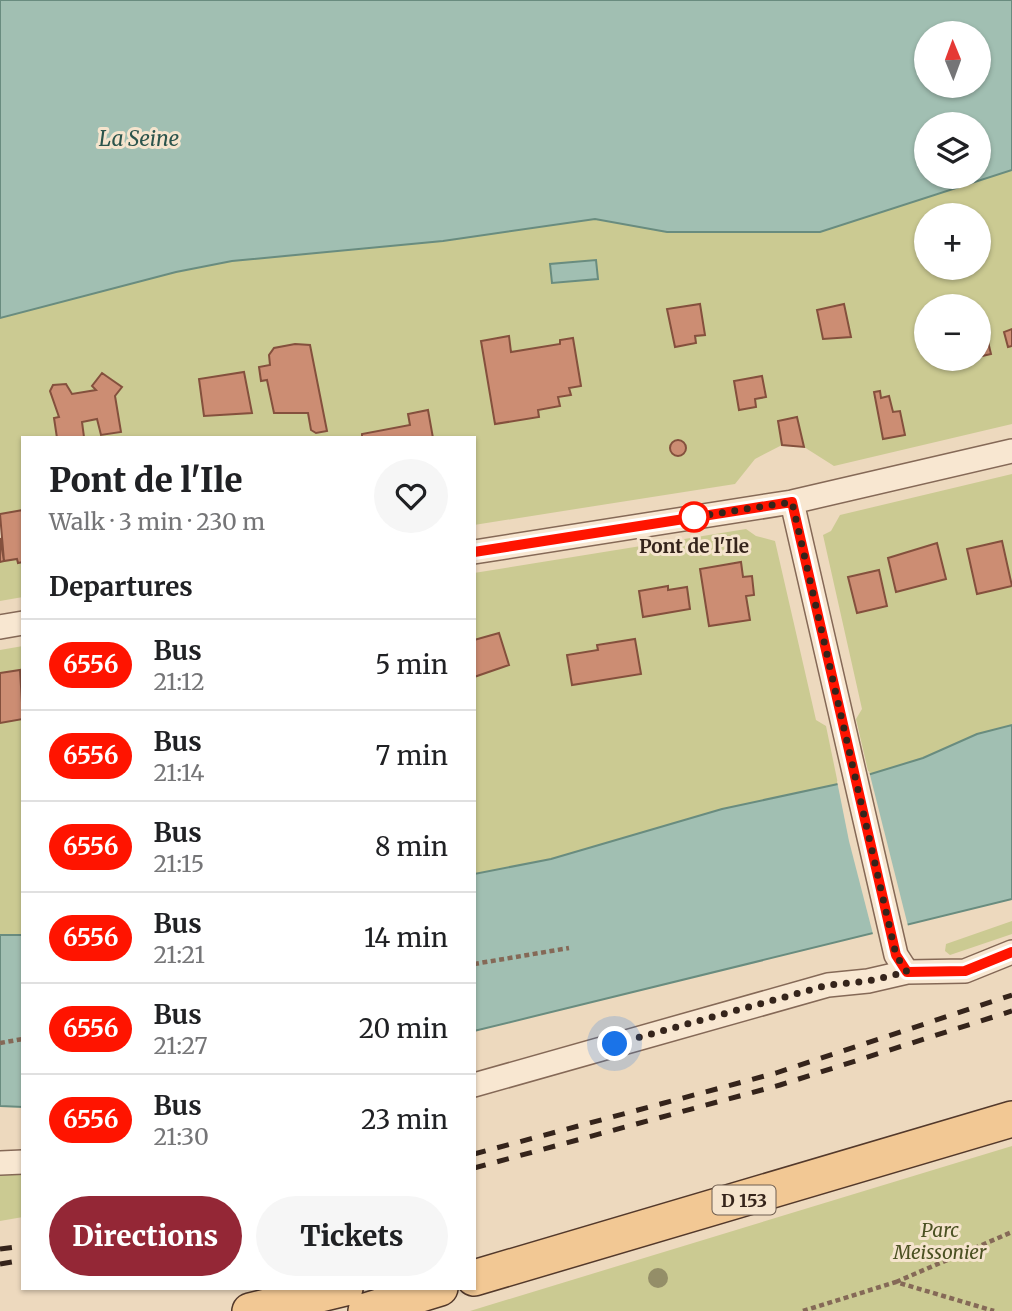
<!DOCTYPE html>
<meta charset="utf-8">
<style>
:root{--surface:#fff;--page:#f6f6f6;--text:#202124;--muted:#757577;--line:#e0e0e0;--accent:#942736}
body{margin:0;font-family:Merriweather,serif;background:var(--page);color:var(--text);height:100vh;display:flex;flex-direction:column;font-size:26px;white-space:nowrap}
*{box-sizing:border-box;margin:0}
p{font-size:23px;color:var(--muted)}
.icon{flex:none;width:38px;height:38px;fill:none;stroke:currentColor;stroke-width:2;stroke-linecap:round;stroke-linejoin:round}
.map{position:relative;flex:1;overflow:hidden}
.drawer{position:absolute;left:21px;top:436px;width:455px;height:854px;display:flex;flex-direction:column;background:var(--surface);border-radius:0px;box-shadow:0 2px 5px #0004}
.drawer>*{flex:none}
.badge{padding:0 14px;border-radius:23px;font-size:24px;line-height:46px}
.needle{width:46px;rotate:359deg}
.fabs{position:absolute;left:914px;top:21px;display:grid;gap:14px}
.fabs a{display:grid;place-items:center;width:77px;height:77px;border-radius:50%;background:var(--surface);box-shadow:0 2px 5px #0004;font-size:35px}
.you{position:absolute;width:35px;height:35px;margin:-18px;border:5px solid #fff;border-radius:50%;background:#1a73e8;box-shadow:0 0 0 10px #1a73e833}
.map>.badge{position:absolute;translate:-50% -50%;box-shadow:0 0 0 4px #fff}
h2{padding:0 28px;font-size:26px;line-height:63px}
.round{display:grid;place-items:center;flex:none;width:74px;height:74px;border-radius:37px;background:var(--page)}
.summary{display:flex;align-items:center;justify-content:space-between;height:119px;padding:0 28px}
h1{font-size:33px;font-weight:800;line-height:52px}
.cta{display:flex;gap:14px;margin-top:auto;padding:14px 28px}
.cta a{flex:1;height:80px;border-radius:42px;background:var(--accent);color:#fff;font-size:28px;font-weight:800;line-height:80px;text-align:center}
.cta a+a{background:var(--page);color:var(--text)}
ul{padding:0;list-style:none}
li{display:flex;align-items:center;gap:21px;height:91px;padding:0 28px;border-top:2px solid var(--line)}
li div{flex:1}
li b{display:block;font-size:26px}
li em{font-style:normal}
li .badge{min-width:77px;font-weight:700;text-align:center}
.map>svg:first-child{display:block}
.green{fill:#cbca92;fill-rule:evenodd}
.water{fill:#a1bfb2;stroke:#698c7f;stroke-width:2;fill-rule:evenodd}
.pier{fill:#edd9be}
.building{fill:#cc8d73;stroke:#84503d;stroke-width:2}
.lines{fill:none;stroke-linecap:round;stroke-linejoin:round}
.minor-casing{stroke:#856957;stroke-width:26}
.primary-casing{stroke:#53392b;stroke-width:38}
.path{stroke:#856957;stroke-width:4.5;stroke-dasharray:5 3.5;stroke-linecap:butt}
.minor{stroke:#f8e7d1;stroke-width:23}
.primary{stroke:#f2c894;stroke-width:35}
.rail{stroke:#35241b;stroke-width:5;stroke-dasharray:12 12;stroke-linecap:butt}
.tree{fill:#948e68}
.line-casing{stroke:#fff;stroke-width:16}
.line{stroke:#ff1400;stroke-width:10}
.walk{stroke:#35241b;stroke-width:7;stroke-dasharray:0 12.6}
.stop-dot{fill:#fff;stroke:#ff1400;stroke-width:3.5}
.labels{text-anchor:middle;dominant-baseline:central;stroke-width:6;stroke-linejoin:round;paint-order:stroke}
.shield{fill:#f5e4cd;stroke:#6f5e50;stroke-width:2}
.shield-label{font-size:18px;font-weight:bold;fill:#35241b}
.stop-label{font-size:19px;font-weight:bold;fill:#35241b;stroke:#f5e4cd}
.park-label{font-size:19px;font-style:italic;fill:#4b5122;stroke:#f5e4cd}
.water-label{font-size:21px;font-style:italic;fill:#2b544c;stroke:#f5e4cd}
</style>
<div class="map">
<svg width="1012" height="1311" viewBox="0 0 1012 1311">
<rect width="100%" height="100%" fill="#edd9be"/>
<!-- green -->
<path class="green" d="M1012,170V424L834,466L804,447L797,417L778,422L782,445L755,459L735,484L474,525V438H23V510L0,514V318L176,272L232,261L443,241L595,219L667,232H820ZM926,215H978V268H926ZM700,304L705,335L695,336L696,343L675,347L668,310ZM926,306H978V359H926ZM762,376L766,397L755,399L756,407L739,410L734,381ZM880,392L881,398L889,396L893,412L900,411L904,435L883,439L874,393Z
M1012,474V725L977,734L923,758L869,775L856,719L862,709L823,535L831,531L840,515ZM879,570L887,605L857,613L848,577Z
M746,529L756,536L775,541L816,720L826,726L838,784L722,809L551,859L474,874V573ZM667,586L668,590L687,588L690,609L644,617L640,591Z
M17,559L18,563L23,562V597L0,601V562Z
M23,646V935H0V650Z
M1012,921V934L950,955L945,951L946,944Z
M1012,1146V1311H470Z
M0,1168H23V1217L0,1221Z"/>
<!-- water -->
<path class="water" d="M0,0H1012V170L820,232H667L595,219L443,241L232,261L176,272L0,318ZM926,33H978V86H926ZM926,124H978V177H926Z
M596,260L598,279L552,283L550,264Z
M1012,725V899L474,1031V874L551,859L722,809L838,784L923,758L977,734Z
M0,935H23V1107L0,1106Z"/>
<!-- pier -->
<path class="pier" d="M869,771L909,930L874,938L849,841L837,781Z"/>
<!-- building -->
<path class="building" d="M700,304L705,335L695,336L696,343L675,347L667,309Z
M844,304L851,337L823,339L817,310Z
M983,321L991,354L978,357V322Z
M1012,329V346L1008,347L1004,332Z
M509,336L511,352L560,344V340L573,338L581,386L569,388L571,395L558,397L560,406L538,410L539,417L495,424L481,341Z
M295,344L310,345L327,431L316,433L311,430L308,413H274L267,380L261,381L259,367L270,365L269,355L274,348Z
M244,372L252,413L204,416L199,379Z
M102,373L122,387L115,396L121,432L101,435L97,419L82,422L84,437L57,438L54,418L59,417L50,391L53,385L66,384L72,394L96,390L92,386Z
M762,376L766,397L755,399L756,407L739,410L734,381Z
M880,391L881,398L889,396L893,412L900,411L905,435L883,439L874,392Z
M428,410L433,438H362V434L410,425L408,414Z
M797,417L804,447L782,445L778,421Z
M670 448a8 8 0 1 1 16 0a8 8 0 1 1-16 0Z
M23,510V562L18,563L17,559L4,561L0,514Z
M0,538L4,561L0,562Z
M1002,541L1012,586L977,594L967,549Z
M937,543L946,579L896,592L888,558Z
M741,562L743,577L752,576L754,595L746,596L750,620L709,626L700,569Z
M879,570L887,606L857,613L848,577Z
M668,586V590L687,587L690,609L643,617L639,591Z
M499,633L509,665L474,677V640Z
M635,639L641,674L572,685L567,655L598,650L597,645Z
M20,670L23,719L0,723V673Z"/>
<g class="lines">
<!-- minor casing -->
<g class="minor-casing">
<path id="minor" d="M792,502L896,955L907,972L965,971L1012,952
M474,552L792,502L1012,451
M0,627L23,623
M474,1085L828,985L868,981L907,972
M0,1163L23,1162"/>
</g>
<!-- primary casing -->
<g class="primary-casing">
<path id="primary" d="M474,1278L1012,1119
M250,1311L345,1288
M366,1311L440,1288"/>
</g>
<!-- path -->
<path class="path" d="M474,964L569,948
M0,1043L23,1039
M896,1282L1012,1232
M803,1311L896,1282L994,1311"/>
<!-- minor -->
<use href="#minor" class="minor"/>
<!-- primary -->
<use href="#primary" class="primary"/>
<!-- rail -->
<path class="rail" d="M474,1154L776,1073L1012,995
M474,1168L780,1085L1012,1011
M0,1249L23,1246
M0,1264L23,1260"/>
</g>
<!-- trees -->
<circle class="tree" cx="658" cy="1278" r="10"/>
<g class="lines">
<!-- line casing -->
<g class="line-casing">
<path id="line" d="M474,552L792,502L896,955L907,972L965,971L1012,952"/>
</g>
<!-- line -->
<use href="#line" class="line"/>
<!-- walk -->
<path class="walk" d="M615,1044L828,985L868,981L907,972L896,955L792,502L681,519L694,517"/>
</g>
<!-- markers -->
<circle class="stop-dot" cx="694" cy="517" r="14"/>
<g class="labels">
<!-- shield labels -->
<rect class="shield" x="712.5" y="1185.5" width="63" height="29" rx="5"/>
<g class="shield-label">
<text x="744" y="1200">D 153</text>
</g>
<!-- stop labels -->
<g class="stop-label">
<text x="694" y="546">Pont de l'Ile</text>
</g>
<!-- park labels -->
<g class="park-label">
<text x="940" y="1230">Parc<tspan x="940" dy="22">Meissonier</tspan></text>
</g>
<!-- water labels -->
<g class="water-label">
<text x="139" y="138">La Seine</text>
</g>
</g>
</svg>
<div class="fabs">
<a><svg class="needle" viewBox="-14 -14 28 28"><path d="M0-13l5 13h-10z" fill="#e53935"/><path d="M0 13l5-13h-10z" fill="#757577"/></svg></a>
<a><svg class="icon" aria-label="layers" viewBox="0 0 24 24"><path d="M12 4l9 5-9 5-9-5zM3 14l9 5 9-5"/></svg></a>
<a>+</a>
<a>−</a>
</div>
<div class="you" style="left:615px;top:1044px"></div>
<section class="drawer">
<div class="summary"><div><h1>Pont de l'Ile</h1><p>Walk · 3 min · 230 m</p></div><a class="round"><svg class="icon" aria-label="heart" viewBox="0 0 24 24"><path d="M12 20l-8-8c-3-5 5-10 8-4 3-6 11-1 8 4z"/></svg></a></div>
<h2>Departures</h2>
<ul>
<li><span class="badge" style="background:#ff1400;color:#fff">6556</span><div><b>Bus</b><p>21:12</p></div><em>5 min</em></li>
<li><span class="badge" style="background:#ff1400;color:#fff">6556</span><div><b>Bus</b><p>21:14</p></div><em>7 min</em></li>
<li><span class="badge" style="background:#ff1400;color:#fff">6556</span><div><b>Bus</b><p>21:15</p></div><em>8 min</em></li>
<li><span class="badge" style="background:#ff1400;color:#fff">6556</span><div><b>Bus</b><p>21:21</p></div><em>14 min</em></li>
<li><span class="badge" style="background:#ff1400;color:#fff">6556</span><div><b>Bus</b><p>21:27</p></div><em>20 min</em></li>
<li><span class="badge" style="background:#ff1400;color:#fff">6556</span><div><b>Bus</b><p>21:30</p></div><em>23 min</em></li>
</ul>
<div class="cta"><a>Directions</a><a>Tickets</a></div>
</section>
</div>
